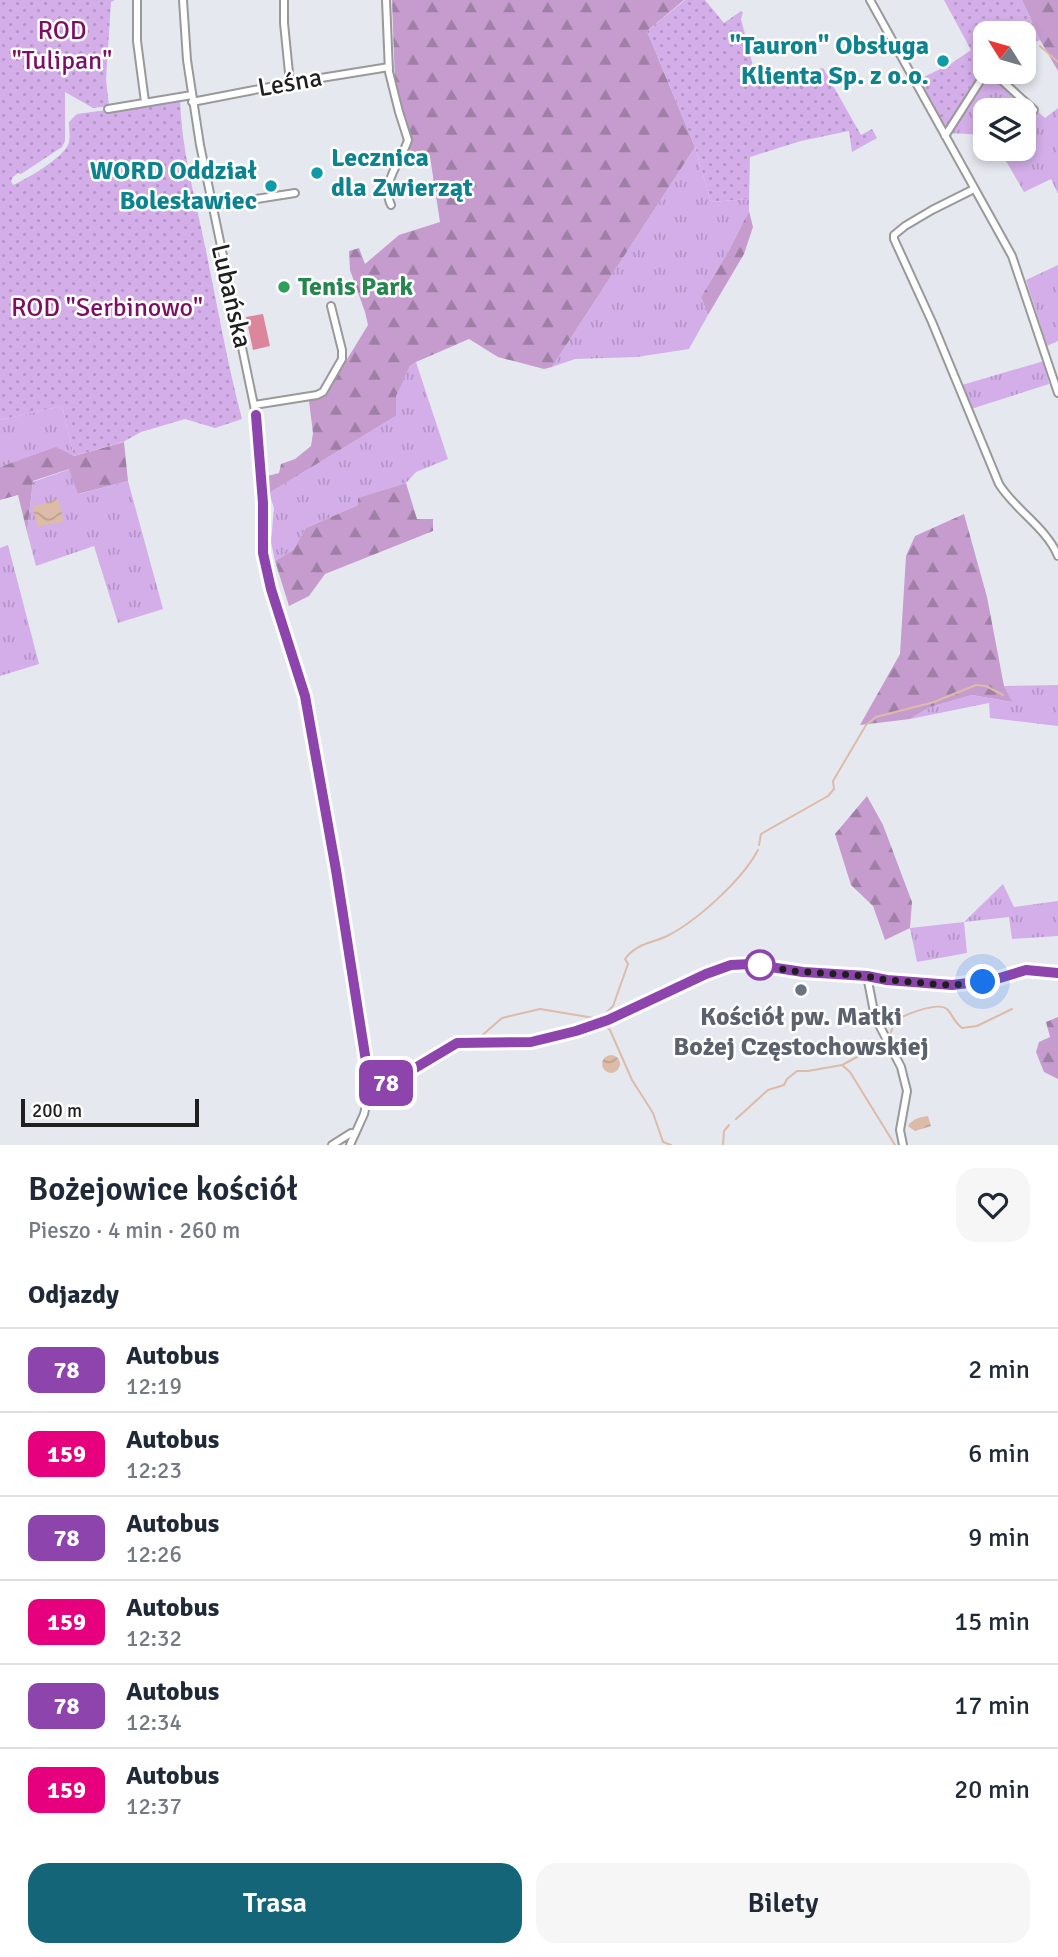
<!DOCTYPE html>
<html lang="pl">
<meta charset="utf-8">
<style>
:root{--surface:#fff;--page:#f6f6f7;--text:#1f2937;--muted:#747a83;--line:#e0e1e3;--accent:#146578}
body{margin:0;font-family:Signika,sans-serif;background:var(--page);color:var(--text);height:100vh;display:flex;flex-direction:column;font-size:26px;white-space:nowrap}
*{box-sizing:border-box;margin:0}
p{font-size:23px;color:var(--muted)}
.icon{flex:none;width:38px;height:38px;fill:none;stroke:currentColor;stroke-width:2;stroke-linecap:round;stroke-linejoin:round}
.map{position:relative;height:1145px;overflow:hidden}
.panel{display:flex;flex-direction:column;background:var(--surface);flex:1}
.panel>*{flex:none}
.badge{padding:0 14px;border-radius:10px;font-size:24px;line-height:46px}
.needle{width:46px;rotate:307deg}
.tools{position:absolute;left:973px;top:21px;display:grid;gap:14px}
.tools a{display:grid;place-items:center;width:63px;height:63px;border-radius:14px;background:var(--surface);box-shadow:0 4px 10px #0003;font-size:35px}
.scale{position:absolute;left:21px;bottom:18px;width:178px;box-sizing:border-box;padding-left:7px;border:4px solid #1f1f1f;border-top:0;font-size:19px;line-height:24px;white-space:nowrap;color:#1f1f1f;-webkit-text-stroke:5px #fff;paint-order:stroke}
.you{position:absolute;width:35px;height:35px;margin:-18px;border:5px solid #fff;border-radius:50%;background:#1a73e8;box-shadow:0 0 0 10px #1a73e833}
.map>.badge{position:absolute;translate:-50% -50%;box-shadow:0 0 0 4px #fff}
h2{padding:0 28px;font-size:26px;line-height:63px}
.round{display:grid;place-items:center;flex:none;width:74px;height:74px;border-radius:21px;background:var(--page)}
.summary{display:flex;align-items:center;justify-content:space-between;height:119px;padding:0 28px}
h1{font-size:33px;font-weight:600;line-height:52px}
.action{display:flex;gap:14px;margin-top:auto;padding:14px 28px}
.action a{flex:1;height:80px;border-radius:21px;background:var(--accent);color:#fff;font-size:28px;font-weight:600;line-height:80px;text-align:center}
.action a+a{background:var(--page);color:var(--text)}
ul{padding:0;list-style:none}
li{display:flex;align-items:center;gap:21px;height:84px;padding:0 28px;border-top:2px solid var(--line)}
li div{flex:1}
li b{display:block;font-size:26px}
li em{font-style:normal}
li .badge{min-width:77px;font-weight:700;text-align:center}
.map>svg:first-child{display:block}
.grass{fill:url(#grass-tufts)}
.forest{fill:url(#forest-firs)}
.garden{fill:url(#garden-dots)}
.pitch{fill:#dc869c}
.water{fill:url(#water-waves)}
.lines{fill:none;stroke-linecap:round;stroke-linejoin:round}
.stream{stroke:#dcbba8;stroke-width:2}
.minor-casing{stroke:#999;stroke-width:10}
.minor{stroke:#fff;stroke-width:6}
.line-casing{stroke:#fff;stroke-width:16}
.line{stroke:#8e44ad;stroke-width:10}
.walk{stroke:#1f1f1f;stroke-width:7;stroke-dasharray:0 12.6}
.culture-dot{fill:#0f9aa8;stroke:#fff;stroke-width:2.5}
.leisure-dot{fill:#2e9e5b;stroke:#fff;stroke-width:2.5}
.stop-dot{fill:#fff;stroke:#8e44ad;stroke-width:3.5}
.worship-dot{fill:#6b7280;stroke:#fff;stroke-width:2.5}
.labels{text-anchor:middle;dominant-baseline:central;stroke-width:5;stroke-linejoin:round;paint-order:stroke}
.park-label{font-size:26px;fill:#7c0f64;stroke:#fff}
.culture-label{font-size:26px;font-weight:bold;fill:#0d838f;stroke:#fff;text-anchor:end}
.street-label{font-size:26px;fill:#1f1f1f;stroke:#fff}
.leisure-label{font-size:26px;font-weight:bold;fill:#27864d;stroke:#fff;text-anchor:start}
.worship-label{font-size:26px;font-weight:bold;fill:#5b616d;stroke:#fff}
</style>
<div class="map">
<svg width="1058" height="1145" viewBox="0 0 1058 1145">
<defs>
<pattern id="grass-tufts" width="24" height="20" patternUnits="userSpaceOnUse" patternTransform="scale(1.75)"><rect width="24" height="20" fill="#d3aee8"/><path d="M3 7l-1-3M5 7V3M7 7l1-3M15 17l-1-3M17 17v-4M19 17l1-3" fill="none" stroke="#b595c7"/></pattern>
<pattern id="forest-firs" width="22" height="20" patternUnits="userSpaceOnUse" patternTransform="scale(1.75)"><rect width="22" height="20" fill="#c69cce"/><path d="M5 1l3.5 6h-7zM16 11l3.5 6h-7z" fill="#a07fa7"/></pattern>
<pattern id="garden-dots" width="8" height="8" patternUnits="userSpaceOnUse" patternTransform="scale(1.75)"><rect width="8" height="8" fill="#d3aee8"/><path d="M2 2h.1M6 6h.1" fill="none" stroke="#b595c7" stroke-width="1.8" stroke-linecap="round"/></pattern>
<pattern id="water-waves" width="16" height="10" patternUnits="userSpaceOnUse" patternTransform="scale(1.75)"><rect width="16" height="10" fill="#dcbba8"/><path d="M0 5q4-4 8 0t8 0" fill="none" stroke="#bca090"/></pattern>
</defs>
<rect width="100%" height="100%" fill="#e6e8f0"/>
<!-- grass -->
<path class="grass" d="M987,72H993L1045,118L1058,108V194L1051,179L1024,192L999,149H1024V110H985V135L949,133Z
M695,147L711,202L749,199V211L728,252L701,297L708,315L689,349L637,357L575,359L552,367Z
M1058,265V341L1047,346L1026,280Z
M1044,361L1049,384L971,409L962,385Z
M416,362L448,459L416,472L406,483L359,498L358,505L306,528L293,550L275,561L271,542L274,508L269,493L396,416L395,396L410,366Z
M62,406L74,456L56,448L0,467V420Z
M70,469L79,494L128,481L163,609L118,623L94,546L36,566L27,532L33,482Z
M8,545L39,664L0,676V548Z
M1058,685V726L990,718L989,703L910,719L930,707L972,695L1011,702L1004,686Z
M1003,884L1014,907L1058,901V936L1012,939L1009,917L964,922L967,953L917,962L910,928L964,922Z"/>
<!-- forest -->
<path class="forest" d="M392,0H684L647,31L695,147L552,367L544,369L498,357L469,339L416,362L410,366L396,396V416L269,493L264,477L279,473L281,464L295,459L311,446L313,433L309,401L324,397L368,325L365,312L350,270L349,251L359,248L365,264L399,235L440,222L430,157L408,160L395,84Z
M1022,0H1058V71L1040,40Z
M749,211L753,227L744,254L708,315L701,297L728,252Z
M124,442L128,481L78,494L69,469L33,481L27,532L18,495L0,500V467L56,447L74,456Z
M406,483L417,519H433V531L325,574L309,596L289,606L275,561L293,550L306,528L358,505V498Z
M964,514L987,597L1004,686L1012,702L972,695L930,707L910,719L860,725L900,654L906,556L915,536Z
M867,796L883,825L912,902L910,928L885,940L873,906L851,885L835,834Z
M1058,1017V1079L1044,1072L1036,1052L1039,1042L1050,1037L1046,1022Z"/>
<!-- garden -->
<path class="garden" d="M0,0H115L111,2L106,79L109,106L93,108L65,92V141L62,147L21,174L18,173L13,177L11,181L13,185C27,179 62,158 68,145C71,138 69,130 69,122L77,114C112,110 145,102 180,98C181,148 195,197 205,246C217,304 227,362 242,419L215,428L185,419L141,432L123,442L74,456L62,406L0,420Z
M685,0H705L724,23L741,11L743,12L741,19L752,62L754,82L823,68L861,135L872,129L877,138L852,152L849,131L801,141L750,157L749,199L711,202L695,147L647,31Z
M944,0H1022L1040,40L1024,48V33H985V66L945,130L918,80L952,63L971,50Z"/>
<!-- pitch -->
<path class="pitch" d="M263,314L270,346L253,350L246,317Z"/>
<!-- water -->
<path class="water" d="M58,499L64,521L38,527L32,507Z
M602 1064a9 9 0 1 1 18 0a9 9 0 1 1-18 0Z
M928,1116L931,1126L915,1131L908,1126C912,1119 920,1117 928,1116Z"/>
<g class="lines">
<!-- stream -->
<path class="stream" d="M1040,46L1058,62
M759,845L761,834L828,796L834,789L833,781L866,725L876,717L934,702L976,685L986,686L1003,695
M604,1025L610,1030L632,1080L653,1113L663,1142L671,1145
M479,1038L502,1018L540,1009L600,1019L613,1006L628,964L625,959C637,943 650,944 667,936C697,921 742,880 758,850
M889,1038L895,1020C906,1015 939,1000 948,1010C953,1016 955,1023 962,1028L977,1026L1012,1009
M844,1064L883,1043
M736,1119L768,1090L784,1085L787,1079L797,1071H808L842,1065L850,1072L895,1145
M723,1145L724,1131L729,1125"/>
<!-- minor casing -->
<g class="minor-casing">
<path id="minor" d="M137,0V41L145,102
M183,0L187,60L200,145L256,415L263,503V553L271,588L305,696L336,870L370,1087L364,1114L350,1145
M284,0V23L290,83
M386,0L389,72L399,112L408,140C402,160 380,183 391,205
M870,0L1012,256L1058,393
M990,72L997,76L1034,110
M192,102L290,83L389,67
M108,109L192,95
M945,136L984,75L988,72
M974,189L932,210L905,226L894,235V239L932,322L999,484C1015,510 1046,527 1058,556
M211,206L295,193
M254,405L317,395L323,392L342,359V350L331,306
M867,976L875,1017L901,1067L907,1091L900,1130L903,1145
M370,1087L395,1080L457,1043L531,1042L576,1031L599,1024L706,974L731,965L751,964L803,972L861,975L887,980L952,985L993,980L1026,970L1058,973
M332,1145L351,1133L355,1134"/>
</g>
<!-- minor -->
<use href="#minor" class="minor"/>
</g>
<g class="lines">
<!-- line casing -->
<g class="line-casing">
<path id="line" d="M256,415L263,503V553L271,589L305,696L336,870L370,1087L395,1080L457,1043L531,1042L576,1031L608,1020L706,974L731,965L751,964L803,972L867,976L887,980L952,985L993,980L1026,970L1058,973"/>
</g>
<!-- line -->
<use href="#line" class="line"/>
<!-- walk -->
<path class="walk" d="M760,965H759L792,971L867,976L879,979L934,984L952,985L983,982"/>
</g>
<!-- markers -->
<g class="culture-dot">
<circle cx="943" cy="61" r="7"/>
<circle cx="317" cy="173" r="7"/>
<circle cx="271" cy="186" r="7"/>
</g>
<circle class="leisure-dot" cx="284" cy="287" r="7"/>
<circle class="stop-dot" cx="760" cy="965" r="14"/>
<circle class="worship-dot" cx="801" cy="990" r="7"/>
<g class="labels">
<!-- park labels -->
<g class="park-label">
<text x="62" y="31">ROD<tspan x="62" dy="30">"Tulipan"</tspan></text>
<text x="107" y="308">ROD "Serbinowo"</text>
</g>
<!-- culture labels -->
<g class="culture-label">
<text x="929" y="46">"Tauron" Obsługa<tspan x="929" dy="30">Klienta Sp. z o.o.</tspan></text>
<text x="331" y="158" text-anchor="start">Lecznica<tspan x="331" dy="30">dla Zwierząt</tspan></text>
<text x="257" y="171">WORD Oddział<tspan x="257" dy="30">Bolesławiec</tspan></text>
</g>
<!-- street labels -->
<g class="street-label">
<text transform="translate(290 83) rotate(-10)">Leśna</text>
<text transform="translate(231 296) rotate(77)">Lubańska</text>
</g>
<!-- leisure labels -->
<g class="leisure-label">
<text x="298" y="287">Tenis Park</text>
</g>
<!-- worship labels -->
<g class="worship-label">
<text x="801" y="1017">Kościół pw. Matki<tspan x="801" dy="30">Bożej Częstochowskiej</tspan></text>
</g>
</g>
</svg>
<div class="tools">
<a><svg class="needle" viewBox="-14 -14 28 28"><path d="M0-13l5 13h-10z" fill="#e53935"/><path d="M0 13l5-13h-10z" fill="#747a83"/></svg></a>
<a><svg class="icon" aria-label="layers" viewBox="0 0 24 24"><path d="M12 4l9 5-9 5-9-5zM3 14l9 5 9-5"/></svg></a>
</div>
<div class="scale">200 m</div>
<div class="you" style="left:983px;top:982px"></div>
<b class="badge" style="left:386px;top:1083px;background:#8e44ad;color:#fff">78</b>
</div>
<section class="panel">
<div class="summary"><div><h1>Bożejowice kościół</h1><p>Pieszo · 4 min · 260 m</p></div><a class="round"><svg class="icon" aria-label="heart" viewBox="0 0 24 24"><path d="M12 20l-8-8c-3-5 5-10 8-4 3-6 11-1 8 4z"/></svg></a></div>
<h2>Odjazdy</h2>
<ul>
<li><span class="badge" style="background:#8e44ad;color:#fff">78</span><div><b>Autobus</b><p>12:19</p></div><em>2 min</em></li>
<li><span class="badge" style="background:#e6007e;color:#fff">159</span><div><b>Autobus</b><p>12:23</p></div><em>6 min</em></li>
<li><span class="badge" style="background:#8e44ad;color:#fff">78</span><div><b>Autobus</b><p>12:26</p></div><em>9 min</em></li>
<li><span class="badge" style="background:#e6007e;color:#fff">159</span><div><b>Autobus</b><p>12:32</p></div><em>15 min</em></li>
<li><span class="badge" style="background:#8e44ad;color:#fff">78</span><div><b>Autobus</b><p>12:34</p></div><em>17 min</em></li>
<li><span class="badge" style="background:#e6007e;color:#fff">159</span><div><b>Autobus</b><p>12:37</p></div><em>20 min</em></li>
</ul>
<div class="action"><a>Trasa</a><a>Bilety</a></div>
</section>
